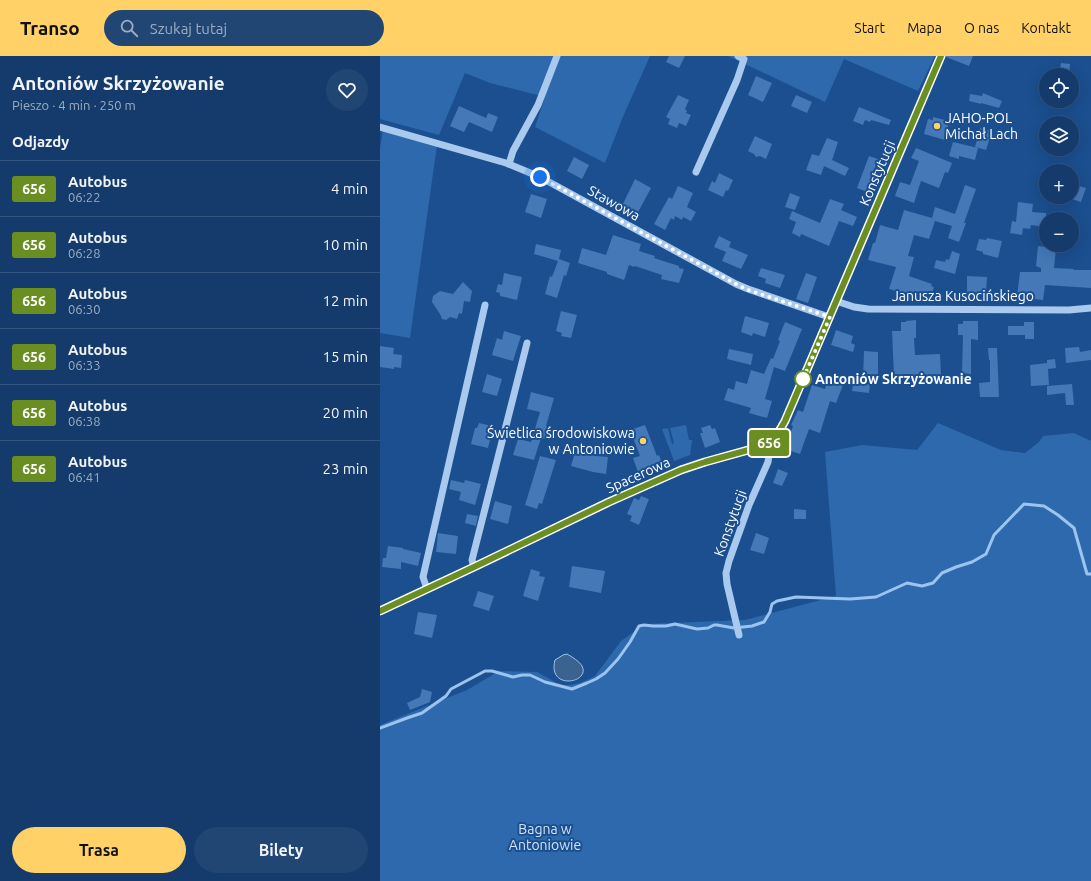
<!DOCTYPE html>
<html lang="pl">
<meta charset="utf-8">
<style>
:root{--surface:#143b6b;--page:#214673;--text:#f1f3f6;--muted:#9dadc1;--line:#33557e;--accent:#ffd166}
body{margin:0;font-family:Ubuntu,sans-serif;background:var(--page);color:var(--text);height:100vh;display:flex;flex-direction:column;font-size:15px;white-space:nowrap}
*{box-sizing:border-box;margin:0}
p{font-size:13px;color:var(--muted)}
.icon{flex:none;width:22px;height:22px;fill:none;stroke:currentColor;stroke-width:2;stroke-linecap:round;stroke-linejoin:round}
.map{position:relative;flex:1;overflow:hidden}
.drawer{display:flex;flex-direction:column;background:var(--surface);width:380px}
.drawer>*{flex:none}
.badge{padding:0 8px;border-radius:3px;font-size:14px;line-height:26px}
.tools{position:absolute;left:659px;top:12px;display:grid;gap:8px}
.tools a{display:grid;place-items:center;width:40px;height:40px;border-radius:50%;background:var(--surface);box-shadow:0 4px 16px #0002,0 0 0 1px var(--line);font-size:20px}
.you{position:absolute;width:20px;height:20px;margin:-10px;border:3px solid #fff;border-radius:50%;background:#1a73e8;box-shadow:0 0 0 6px #1a73e833}
.map>.badge{position:absolute;translate:-50% -50%;box-shadow:0 0 0 2px #fff}
h2{padding:0 12px;font-size:15px;line-height:36px}
.round{display:grid;place-items:center;flex:none;width:42px;height:42px;border-radius:21px;background:var(--page)}
.overview{display:flex;align-items:center;justify-content:space-between;height:68px;padding:0 12px}
h1{font-size:19px;font-weight:700;line-height:30px}
.cta{display:flex;gap:8px;margin-top:auto;padding:8px 12px}
.cta a{flex:1;height:46px;border-radius:24px;background:var(--accent);color:#111;font-size:16px;font-weight:700;line-height:46px;text-align:center}
.cta a+a{background:var(--page);color:var(--text)}
ul{padding:0;list-style:none}
li{display:flex;align-items:center;gap:12px;height:56px;padding:0 12px;border-top:1px solid var(--line)}
li div{flex:1}
li b{display:block;font-size:15px}
li em{font-style:normal}
li .badge{min-width:44px;font-weight:700;text-align:center}
header{display:flex;align-items:center;gap:24px;box-sizing:border-box;height:56px;padding:0 20px;background:var(--accent);color:#111}
header strong{font-size:19px}
nav{display:flex;gap:22px;margin-inline-start:auto;font-size:14px}
.search{width:280px;height:36px;background:var(--page);display:flex;align-items:center;gap:10px;box-sizing:border-box;padding:0 14px;border-radius:22px;color:var(--muted);font-size:15px}
main{display:flex;flex:1;min-height:0}
.map>svg:first-child{display:block}
.green{fill:#2e69ad}
.water{fill:#3c6290;stroke:#9cc4f0}
.lines{fill:none;stroke-linecap:round;stroke-linejoin:round}
.stream{stroke:#9cc4f0;stroke-width:3}
.building{fill:#4478b7}
.minor{stroke:#a9c9ee;stroke-width:7}
.line-casing{stroke:#fff;stroke-width:9}
.line{stroke:#6b8e23;stroke-width:6}
.walk{stroke:#fff;stroke-width:4;stroke-dasharray:0 7.2}
.poi-dot{fill:#ffd166;stroke:#1b4f8f;stroke-width:1.5}
.stop-dot{fill:#fff;stroke:#6b8e23;stroke-width:2}
.labels{text-anchor:middle;dominant-baseline:central;stroke-width:4;stroke-linejoin:round;paint-order:stroke}
.poi-label{font-size:14px;fill:#fff;stroke:#1b4f8f;text-anchor:start}
.street-label{font-size:14px;fill:#fff;stroke:#1b4f8f}
.stop-label{font-size:14px;font-weight:bold;fill:#fff;stroke:#1b4f8f;text-anchor:start}
.park-label{font-size:14px;fill:#cfe3fa;stroke:#1b4f8f}
</style>
<header>
<strong>Transo</strong>
<div class="search"><svg class="icon" aria-label="search" viewBox="0 0 24 24"><circle cx="10" cy="10" r="6"/><path d="M15 15l6 6"/></svg>Szukaj tutaj</div>
<nav><a>Start</a><a>Mapa</a><a>O nas</a><a>Kontakt</a></nav>
</header>
<main>
<section class="drawer">
<div class="overview"><div><h1>Antoniów Skrzyżowanie</h1><p>Pieszo · 4 min · 250 m</p></div><a class="round"><svg class="icon" aria-label="heart" viewBox="0 0 24 24"><path d="M12 20l-8-8c-3-5 5-10 8-4 3-6 11-1 8 4z"/></svg></a></div>
<h2>Odjazdy</h2>
<ul>
<li><span class="badge" style="background:#6b8e23;color:#fff">656</span><div><b>Autobus</b><p>06:22</p></div><em>4 min</em></li>
<li><span class="badge" style="background:#6b8e23;color:#fff">656</span><div><b>Autobus</b><p>06:28</p></div><em>10 min</em></li>
<li><span class="badge" style="background:#6b8e23;color:#fff">656</span><div><b>Autobus</b><p>06:30</p></div><em>12 min</em></li>
<li><span class="badge" style="background:#6b8e23;color:#fff">656</span><div><b>Autobus</b><p>06:33</p></div><em>15 min</em></li>
<li><span class="badge" style="background:#6b8e23;color:#fff">656</span><div><b>Autobus</b><p>06:38</p></div><em>20 min</em></li>
<li><span class="badge" style="background:#6b8e23;color:#fff">656</span><div><b>Autobus</b><p>06:41</p></div><em>23 min</em></li>
</ul>
<div class="cta"><a>Trasa</a><a>Bilety</a></div>
</section>
<div class="map">
<svg width="711" height="825" viewBox="0 0 711 825">
<rect width="100%" height="100%" fill="#1b4f8f"/>
<!-- green -->
<path class="green" d="M0,0H270L242,63L225,107L155,71L165,41L110,27L85,17L59,79L0,63Z
M348,0H555L538,35L464,3L445,46Z
M3,74L57,89L30,282L0,277V92Z
M558,367L621,394L645,397L659,386L663,380L694,377L711,385V825H0V669L87,634L119,615L157,616L177,627L183,629H189L200,627L215,620L241,585L265,568L365,564L456,540L445,396L482,389L537,394Z
M306,369L309,384H312L310,399L294,405L282,373L288,372L292,388L294,387L290,372Z"/>
<!-- water -->
<path class="water" d="M187,598C192,601 199,605 202,610C211,627 167,635 175,604L183,599Z"/>
<g class="lines">
<!-- stream -->
<path class="stream" d="M0,672L27,662L42,657L66,640L71,633L105,615H112L133,621L142,619H150L165,626L192,633L207,627L216,623L225,617L238,603L250,586L259,570L264,569L273,570H286L295,568L317,573L328,572L334,569H337L354,572L372,570L384,566L390,556L392,548L397,545L416,541L470,543L496,541L527,527L542,530L553,527L562,517L576,511L592,506L606,498L614,479L644,448L664,450L678,459L694,472L707,518H711"/>
</g>
<!-- building -->
<path class="building" d="M289,0H305L299,12L286,6Z
M566,0H593L589,10L566,1Z
M681,7L690,8L689,19H679Z
M376,20L392,27L383,46L368,39Z
M603,37L622,45L619,52L601,47V48L589,45L590,38L602,40Z
M298,39L309,44L305,53L307,55L306,57L311,59L306,70L299,67L297,72L288,68L290,63L286,61Z
M416,39L432,46L427,57L411,50Z
M79,50L106,62L108,57L118,61L112,76L89,66L84,76L70,70Z
M479,51L511,64L509,69L491,64L490,66L485,64L483,69L473,65Z
M553,61L569,65L565,84L544,78L548,63L553,64Z
M600,72L612,75L606,94L595,91Z
M375,80L392,88L386,103L380,100L376,101L374,98L368,95Z
M447,82L458,86L452,104L469,112L465,120L444,110L441,119L426,114L432,98L439,100Z
M573,86L598,92L595,104L579,100V103L569,100Z
M536,92L572,107L568,117L565,116L559,132L541,125L534,147L515,140L520,126L530,129L539,105L531,102Z
M489,100L498,103L491,123L495,124L490,137L477,132Z
M194,101L209,109L202,123L187,115Z
M339,117L353,124L348,135L346,134L343,141L328,134L332,125L335,127Z
M255,123L271,132L256,160L241,152Z
M692,128L706,132L701,146L692,143Z
M585,129L596,133L584,167H586L579,186L568,182L572,170L555,165L549,183L534,179L528,200L534,201L529,220L552,228L551,230L554,231L550,245L526,237V238L509,233L516,211L488,204L493,187H495L500,169L518,174L524,154L552,162L555,151L575,158Z
M298,130L313,137L307,151L316,156L311,165L303,161L302,164L295,160L294,164L291,162L285,174L274,168L289,141L292,143Z
M410,137L420,141L415,154L405,151Z
M151,138L167,143L161,162L145,156Z
M450,143L464,148L461,154L477,161L473,170L459,165L449,190L421,178L420,181L412,177L416,166L409,163L412,155L440,167Z
M638,146L653,148L652,156L666,157V171L651,169L650,173L643,172L642,179L630,177L632,165L636,166Z
M233,179L261,188L259,195L275,200L274,202L299,210V212L304,213L299,227L281,223L282,219L255,210L254,211L249,209L244,224L227,218V216L198,207L202,192L226,199Z
M339,180L351,186L349,191L368,199L361,213L342,205L346,196L334,191Z
M607,182L622,185L618,202L603,198V196L596,194L599,183L606,184Z
M156,188L181,194L179,203L190,207L186,220L184,219L177,242L165,238L170,220L172,221L178,205L154,198Z
M658,190L676,192L674,212L694,213L693,214H711V232L665,229L663,244L637,241L640,216H661V212L656,210Z
M572,195L580,198L575,218L554,212L556,204L565,206L566,203L569,204Z
M381,212L405,219L400,232L385,227L386,223L378,220Z
M124,217L142,221L137,244L120,240V237L116,236L118,228L122,229Z
M426,217L437,221L428,247L416,243Z
M587,220L607,221L606,237L587,236Z
M83,226L92,235L90,246L84,245L82,258L79,257L77,263L70,261L66,264L62,263L60,258L52,246L53,240L60,235L73,238Z
M181,255L197,259L191,282L181,280L182,277L176,275Z
M365,260L389,267L385,281L373,277L372,280L361,276Z
M536,264V282H534L535,299L560,298L561,319L514,320L512,275H521V266H526V265Z
M583,265H598V284L591,283V318L582,317L583,279H578V268H583Z
M405,266L422,273L405,315L394,311L385,343L392,345L387,362L369,357L371,352L344,344L348,332L354,334L356,325L367,328L371,314L384,318L391,302L393,303L400,285L398,284Z
M644,266H654V283H645V279H628V270H644Z
M456,274L473,280L471,287L475,289L473,296L451,289Z
M124,275L141,280L133,305L112,299L117,282L122,284Z
M0,290L14,292L13,298L22,299L21,312L14,311V313L0,311Z
M699,291L700,296L711,294V304L686,307L685,292Z
M608,292H617L619,341H600L599,327L610,326V304H609Z
M349,293L373,298L371,309L347,303Z
M484,295L498,296V321H491L489,337L472,335L474,322L483,323Z
M675,303L676,312L668,313L669,329L651,330L650,309L667,307V304Z
M107,318L122,323L117,340L102,336Z
M448,324L463,329L456,347L450,345L440,377L429,373L420,398L405,393L413,370L411,369L418,354L423,356L432,329L445,333Z
M692,328L694,349H686L685,337L667,339V330Z
M151,336L174,342L166,370L168,371L165,383L161,382L154,404L133,399L138,383L151,386L160,356L147,353Z
M99,367L112,370L110,375L112,376L108,392L91,388L95,372H97Z
M265,369L277,400L279,399L282,407L258,416L253,402L260,400L250,374Z
M330,369L332,373L335,372L340,386L325,392L320,377H323L321,372Z
M196,393L205,396L204,399L228,401L226,418L213,416L191,410Z
M160,400L176,404L162,448L159,447L157,453L145,449Z
M398,413L408,417L402,430L393,427Z
M71,424L84,427L85,424L101,428L95,449L79,444L81,436L69,433Z
M261,440L269,443L259,469L250,465L252,460L247,458L254,442L259,444Z
M115,445L132,450L128,468L110,463Z
M414,453L426,454V463H414Z
M87,458L98,460L96,470L85,467Z
M58,477L78,480L76,498L56,496Z
M376,477L389,482L384,498L370,494Z
M8,490L23,492V493L41,497L38,510L21,506V513L2,511L3,502H6Z
M192,510L225,515L221,537L189,531Z
M151,513L160,516L159,520L165,521L158,545L143,540Z
M98,535L114,540L109,555L93,550Z
M38,556L57,559L52,582L34,578Z
M42,633L52,636L50,646L30,654L27,647L40,641Z"/>
<g class="lines">
<!-- minor -->
<path class="minor" d="M0,71L126,107L160,121L356,228L368,233L449,261
M129,108L133,95L158,49L177,0
M316,116L357,24L364,3L358,0
M456,245L474,251L488,253L689,254L711,252
M94,511L92,504L147,287
M47,533L43,521L105,249
M0,555L94,511L229,445L301,414L325,406L386,389C395,382 400,375 405,365L561,0
M359,579L347,528L346,517L349,505L369,449L388,406L389,399L386,389"/>
</g>
<g class="lines">
<!-- line casing -->
<g class="line-casing">
<path id="line" d="M0,555L94,511L229,446L301,414L325,406L386,389C395,382 400,375 405,365L561,0"/>
</g>
<!-- line -->
<use href="#line" class="line"/>
<!-- walk -->
<path class="walk" d="M160,121L356,228L368,234L450,261L423,323"/>
</g>
<!-- markers -->
<g class="poi-dot">
<circle cx="557" cy="70" r="4"/>
<circle cx="263" cy="385" r="4"/>
</g>
<circle class="stop-dot" cx="423" cy="323" r="8"/>
<g class="labels">
<!-- poi labels -->
<g class="poi-label">
<text x="565" y="62">JAHO-POL<tspan x="565" dy="16">Michał Lach</tspan></text>
<text x="255" y="377" text-anchor="end">Świetlica środowiskowa<tspan x="255" dy="16">w Antoniowie</tspan></text>
</g>
<!-- street labels -->
<g class="street-label">
<text transform="translate(497 117) rotate(-67)">Konstytucji</text>
<text transform="translate(234 147) rotate(29)">Stawowa</text>
<text x="583" y="240">Janusza Kusocińskiego</text>
<text transform="translate(258 419) rotate(-24)">Spacerowa</text>
<text transform="translate(350 467) rotate(-70)">Konstytucji</text>
</g>
<!-- stop labels -->
<g class="stop-label">
<text x="435" y="323">Antoniów Skrzyżowanie</text>
</g>
<!-- park labels -->
<g class="park-label">
<text x="165" y="773">Bagna w<tspan x="165" dy="16">Antoniowie</tspan></text>
</g>
</g>
</svg>
<div class="tools">
<a><svg class="icon" aria-label="locate" viewBox="0 0 24 24"><circle cx="12" cy="12" r="6"/><path d="M12 2v4M12 18v4M2 12h4M18 12h4"/></svg></a>
<a><svg class="icon" aria-label="layers" viewBox="0 0 24 24"><path d="M12 4l9 5-9 5-9-5zM3 14l9 5 9-5"/></svg></a>
<a>+</a>
<a>−</a>
</div>
<div class="you" style="left:160px;top:121px"></div>
<b class="badge" style="left:389px;top:387px;background:#6b8e23;color:#fff">656</b>
</div>
</main>
